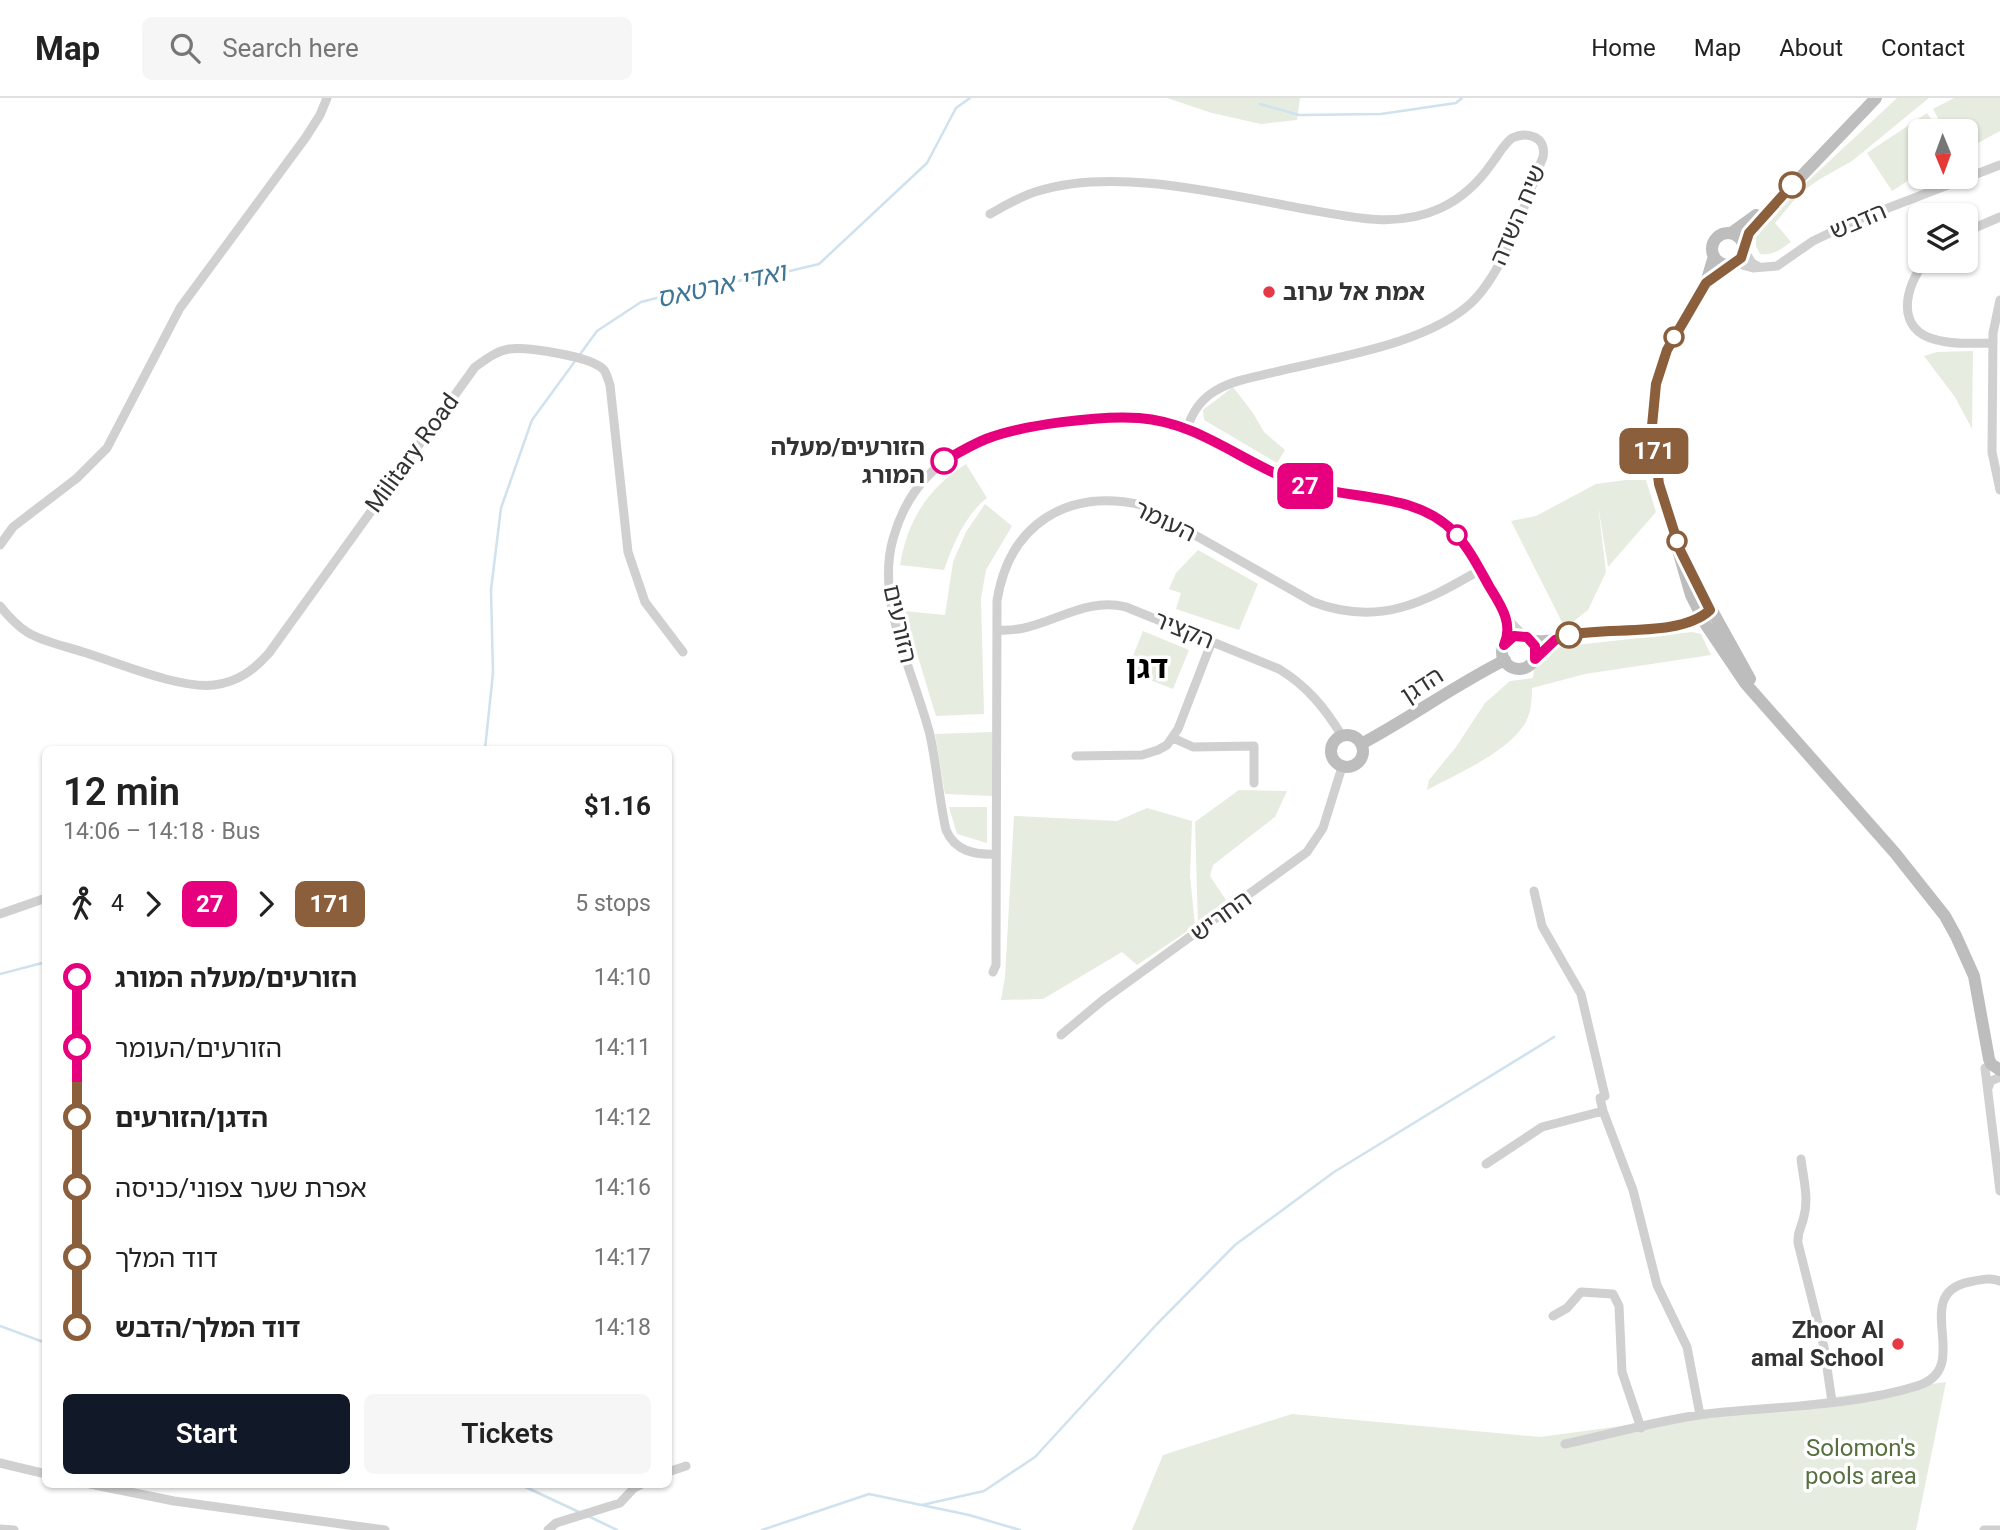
<!DOCTYPE html>
<meta charset="utf-8">
<style>
:root{--surface:#fff;--page:#f6f6f6;--text:#222;--muted:#767676;--line:#e0e0e0;--accent:#111827}
body{margin:0;font-family:Roboto,"Noto Sans Hebrew",sans-serif;background:var(--page);color:var(--text);height:100vh;display:flex;flex-direction:column;font-size:26px;white-space:nowrap}
*{box-sizing:border-box;margin:0}
p{font-size:23px;color:var(--muted)}
.icon{flex:none;width:38px;height:38px;fill:none;stroke:currentColor;stroke-width:2;stroke-linecap:round;stroke-linejoin:round}
.map{position:relative;flex:1;overflow:hidden}
.side{position:absolute;left:42px;top:648px;width:630px;height:742px;display:flex;flex-direction:column;background:var(--surface);border-radius:10px;box-shadow:0 2px 5px #0004}
.side>*{flex:none}
.badge{padding:0 14px;border-radius:10px;font-size:24px;line-height:46px}
.needle{width:46px;rotate:179deg}
.tools{position:absolute;left:1908px;top:21px;display:grid;gap:14px}
.tools a{display:grid;place-items:center;width:70px;height:70px;border-radius:10px;background:var(--surface);box-shadow:0 2px 5px #0004;font-size:35px}
.map>.badge{position:absolute;translate:-50% -50%;box-shadow:0 0 0 4px #fff}
.legs{display:flex;align-items:center;gap:10px;height:77px;padding:0 21px;font-size:23px}
.legs p{margin-inline-start:auto}
.head{display:flex;align-items:center;justify-content:space-between;height:119px;padding:0 21px}
h1{font-size:38px;font-weight:600;line-height:52px}
.primary-button{display:flex;gap:14px;margin-top:auto;padding:14px 21px}
.primary-button a{flex:1;height:80px;border-radius:10px;background:var(--accent);color:#fff;font-size:28px;font-weight:600;line-height:80px;text-align:center}
.primary-button a+a{background:var(--page);color:var(--text)}
ul{padding:0 21px;list-style:none}
li{display:flex;align-items:center;gap:24px;height:70px;font-size:26px}
li i{display:grid;place-items:center;width:10px;height:100%;margin:0 9px;background:currentColor}
li i::after{content:'';width:18px;height:18px;margin:-9px;border:5px solid;border-radius:50%;background:var(--surface)}
li p{margin-inline-start:auto}
li:first-child i{background:linear-gradient(#0000 50%,currentColor 0)}
li:last-child i{background:linear-gradient(currentColor 50%,#0000 0)}
header{display:flex;align-items:center;gap:42px;box-sizing:border-box;height:98px;padding:0 35px;background:var(--surface);border-bottom:2px solid var(--line)}
header strong{font-size:33px}
nav{display:flex;gap:38px;margin-inline-start:auto;font-size:24px}
.search{width:490px;height:63px;background:var(--page);display:flex;align-items:center;gap:18px;box-sizing:border-box;padding:0 24px;border-radius:10px;color:var(--muted);font-size:26px}
.map>svg:first-child{display:block}
.green{fill:#e6ecdf}
.lines{fill:none;stroke-linecap:round;stroke-linejoin:round}
.stream{stroke:#cfe2ee;stroke-width:2.5}
.street{stroke:#d0d0d0;stroke-width:9}
.secondary{stroke:#bdbdbd;stroke-width:12}
.line-1-casing{stroke:#fff;stroke-width:16}
.line-2-casing{stroke:#fff;stroke-width:16}
.line-1{stroke:#e6007e;stroke-width:10}
.line-2{stroke:#8b5e3c;stroke-width:10}
.stop-2-dot{fill:#fff;stroke:#8b5e3c;stroke-width:3.5}
.poi-dot{fill:#e63946;stroke:#fff;stroke-width:2.5}
.stop-1-dot{fill:#fff;stroke:#e6007e;stroke-width:3.5}
.labels{text-anchor:middle;dominant-baseline:central;stroke-width:7;stroke-linejoin:round;paint-order:stroke}
.street-label{font-size:24px;fill:#333;stroke:#fff}
.poi-label{font-size:24px;font-weight:bold;fill:#333;stroke:#fff;text-anchor:start}
.stop-label{font-size:24px;font-weight:bold;fill:#333;stroke:#fff;text-anchor:end}
.park-label{font-size:24px;fill:#56703f;stroke:#fff}
.water-label{font-size:26px;font-style:italic;fill:#3f7597;stroke:#fff}
.district-label{font-size:32px;font-weight:bold;fill:#000;stroke:#fff}
</style>
<header>
<strong>Map</strong>
<div class="search"><svg class="icon" aria-label="search" viewBox="0 0 24 24"><circle cx="10" cy="10" r="6"/><path d="M15 15l6 6"/></svg>Search here</div>
<nav><a>Home</a><a>Map</a><a>About</a><a>Contact</a></nav>
</header>
<div class="map">
<svg width="2000" height="1432" viewBox="0 0 2000 1432">
<rect width="100%" height="100%" fill="#fff"/>
<!-- green -->
<path class="green" d="M1167,0H1300L1297,22L1261,26L1212,15Z
M1897,0H1929L1852,63L1820,81L1800,95L1775,125L1791,144C1781,151 1773,158 1760,156L1756,148V138L1793,97Z
M1954,0H2000V33L1965,52V33H1945L1933,11Z
M1927,15L1939,33H1920V75L1892,93L1867,55Z
M1973,253L1972,331L1955,299L1924,258L1937,254Z
M1233,289L1253,315L1264,334L1285,352L1277,365L1204,322L1203,312Z
M966,366L987,400C965,417 953,446 944,472L900,467C908,422 927,391 966,366Z
M1626,382H1646L1656,414L1608,469L1598,407L1606,474L1588,512L1565,530L1511,423L1536,418L1596,386Z
M985,406L1012,428L986,472L981,500L984,616L936,618L904,513L945,517L953,464L966,434Z
M1198,452L1258,486L1239,532L1176,511L1181,495L1169,491L1176,475Z
M1143,533L1189,552L1173,591L1127,573Z
M1692,534L1701,536L1711,557L1585,576L1532,590C1532,602 1531,617 1524,627C1505,656 1456,676 1427,692L1429,682L1456,649L1485,605L1510,583L1533,580L1534,569L1543,560L1559,549Z
M992,634V698L945,696L935,636Z
M1239,692L1287,693L1275,719L1213,767L1210,778L1226,802L1198,826L1195,724Z
M949,709H987V745L957,736Z
M1147,710L1192,723L1190,778L1195,828L1137,867L1122,854L1043,901L1001,902L1005,879L1014,718L1117,723Z
M1946,1284L1916,1432H1132L1163,1357L1292,1316L1540,1339Z"/>
<g class="lines">
<!-- stream -->
<path class="stream" d="M1260,6L1299,17L1381,16L1456,5L1462,0
M485,651L493,575L491,492L501,410L532,322L597,233L641,204L696,190L773,177L819,166L927,65L956,10L970,0
M0,876L46,864
M0,1228L46,1245
M519,1386L579,1414
M922,1407L984,1393L1035,1359L1157,1226L1235,1147L1334,1074L1554,939
M588,1418L617,1432
M762,1432L869,1396L969,1417L1020,1432"/>
<!-- street -->
<path class="street" d="M990,116C1006,107 1021,98 1038,93C1118,68 1230,98 1311,112C1355,120 1398,130 1441,110C1462,100 1479,84 1492,65C1499,56 1503,47 1512,40C1528,33 1547,39 1543,59C1525,104 1505,174 1470,206C1424,247 1335,259 1275,274C1255,279 1233,282 1215,293C1200,302 1192,314 1187,331
M1965,134L2000,119
M1744,152L1752,165L1759,169
M1925,163C1905,189 1894,232 1937,242C1955,247 1974,245 1993,245
M1735,165L1753,170L1777,168L1813,143L1857,122L2000,67
M2000,202L1993,235L1992,354L2000,392
M0,447L13,429L77,380L107,350L180,210L306,39L320,17L327,0
M0,508C8,518 16,527 27,534C43,544 65,548 83,554C119,565 179,591 214,587C238,584 254,572 269,555L475,269C485,262 496,253 509,251C527,249 592,258 604,272C607,276 608,282 610,287L628,454L645,504L683,554
M997,532C1043,536 1080,497 1126,509L1279,571C1307,588 1325,610 1342,638
M1504,547L1508,531L1506,519
M1173,640L1193,649L1254,648V685
M1076,658L1142,657L1158,652L1167,647L1178,631L1212,543
M996,756C974,757 955,753 946,732C939,701 937,669 930,637C915,577 875,504 893,441C917,355 983,338 1061,326C1100,320 1138,316 1177,327C1222,341 1258,373 1302,387C1346,401 1401,396 1440,423C1481,451 1486,508 1525,538
M0,816L46,800
M993,874L996,867L997,503C1009,427 1066,390 1142,407L1313,504C1379,529 1423,505 1480,472
M1061,937L1103,902L1307,754L1323,730L1342,669
M1985,970L2000,1093
M1988,990L1991,983L2000,979
M1603,1013L1633,1092L1657,1187L1687,1249L1700,1317
M1801,1061C1803,1079 1809,1100 1804,1118C1802,1130 1797,1132 1798,1145L1824,1249L1832,1304
M1486,1066L1542,1029L1603,1013L1600,1000L1605,998L1581,896L1542,828L1534,793
M1553,1218L1567,1210L1581,1194L1613,1196L1619,1208L1622,1274L1641,1330
M1565,1346C1611,1336 1659,1322 1706,1316C1776,1308 1849,1309 1917,1288C1976,1270 1908,1197 1969,1184C1979,1182 1990,1179 2000,1183
M0,1365L46,1376
M668,1374L686,1368
M90,1386L174,1403L385,1432
M0,1431L14,1432
M548,1432L556,1425L620,1405L634,1390L642,1386
M1984,1432H2000"/>
<!-- secondary -->
<path class="secondary" d="M1731,135L1756,117
M1712 151a16 16 0 1 1 32 0a16 16 0 1 1-32 0Z
M1744,147L1753,129L1876,0
M1714,158L1706,185L1667,252L1655,286L1652,308L1653,349L1659,386L1691,497L1706,527L1745,585L1895,755L1945,818L1956,838L1974,878L1989,961L1991,966L2000,972
M1689,471L1750,581
M1502 554a17 17 0 1 1 34 0a17 17 0 1 1-34 0Z
M1531,542C1550,547 1566,536 1584,534C1620,531 1683,538 1710,512
M1331 653a16 16 0 1 1 32 0a16 16 0 1 1-32 0Z
M1361,646C1410,620 1455,587 1505,562"/>
</g>
<g class="lines">
<!-- line-1 casing -->
<g class="line-1-casing">
<path id="line-1" d="M944,363C958,355 971,347 986,341C1021,327 1101,317 1139,320C1196,324 1238,361 1290,382C1342,404 1413,391 1454,434C1469,450 1479,470 1489,488C1500,506 1514,525 1504,547L1514,538L1527,539L1535,548V561L1555,542L1569,537"/>
</g>
<!-- line-2 casing -->
<g class="line-2-casing">
<path id="line-2" d="M1569,537C1609,528 1680,540 1710,512L1680,452L1659,386L1652,328L1656,286L1667,252L1706,185L1741,160L1749,135L1792,87"/>
</g>
<!-- line-1 -->
<use href="#line-1" class="line-1"/>
<!-- line-2 -->
<use href="#line-2" class="line-2"/>
</g>
<!-- markers -->
<g class="stop-2-dot">
<circle cx="1792" cy="87" r="12"/>
<circle cx="1674" cy="239" r="9"/>
<circle cx="1677" cy="443" r="9"/>
<circle cx="1569" cy="537" r="12"/>
</g>
<g class="poi-dot">
<circle cx="1269" cy="194" r="7"/>
<circle cx="1898" cy="1246" r="7"/>
</g>
<g class="stop-1-dot">
<circle cx="944" cy="363" r="12"/>
<circle cx="1457" cy="437" r="9"/>
</g>
<g class="labels">
<!-- street labels -->
<g class="street-label">
<text transform="translate(1518 117) rotate(-67)">שיח השדה</text>
<text transform="translate(1858 123) rotate(-23)">הדבש</text>
<text transform="translate(412 355) rotate(-54)">Military Road</text>
<text transform="translate(1165 423) rotate(26)">העומר</text>
<text transform="translate(900 526) rotate(77)">הזורעים</text>
<text transform="translate(1184 532) rotate(22)">הקציר</text>
<text transform="translate(1422 587) rotate(-33)">הדגן</text>
<text transform="translate(1221 818) rotate(-36)">החריש</text>
</g>
<!-- poi labels -->
<g class="poi-label">
<text x="1283" y="194">אמת אל ערוב</text>
<text x="1884" y="1232" text-anchor="end">Zhoor Al<tspan x="1884" dy="28">amal School</tspan></text>
</g>
<!-- stop labels -->
<g class="stop-label">
<text x="925" y="349">הזורעים/מעלה<tspan x="925" dy="28">המורג</tspan></text>
</g>
<!-- park labels -->
<g class="park-label">
<text x="1861" y="1350">Solomon's<tspan x="1861" dy="28">pools area</tspan></text>
</g>
<!-- water labels -->
<g class="water-label">
<text transform="translate(721 187) rotate(-12)">ואדי ארטאס</text>
</g>
<!-- district labels -->
<g class="district-label">
<text x="1147" y="569">דגן</text>
</g>
</g>
</svg>
<div class="tools">
<a><svg class="needle" viewBox="-14 -14 28 28"><path d="M0-13l5 13h-10z" fill="#e53935"/><path d="M0 13l5-13h-10z" fill="#767676"/></svg></a>
<a><svg class="icon" aria-label="layers" viewBox="0 0 24 24"><path d="M12 4l9 5-9 5-9-5zM3 14l9 5 9-5"/></svg></a>
</div>
<b class="badge" style="left:1305px;top:388px;background:#e6007e;color:#fff">27</b>
<b class="badge" style="left:1654px;top:353px;background:#8b5e3c;color:#fff">171</b>
<section class="side">
<div class="head"><div><h1>12 min</h1><p>14:06 – 14:18 · Bus</p></div><b>$1.16</b></div>
<div class="legs"><svg class="icon" aria-label="walk" viewBox="0 0 24 24"><circle cx="13" cy="4" r="2"/><path d="M13 8l-2 6 4 7M11 14l-3 7M7 12l3-4h3l4 4"/></svg>4<svg class="icon" aria-label="forward" viewBox="0 0 24 24"><path d="M9 5l7 7-7 7"/></svg><b class="badge" style="background:#e6007e;color:#fff">27</b><svg class="icon" aria-label="forward" viewBox="0 0 24 24"><path d="M9 5l7 7-7 7"/></svg><b class="badge" style="background:#8b5e3c;color:#fff">171</b><p>5 stops</p></div>
<ul>
<li><i style="color:#e6007e"></i><b>הזורעים/מעלה המורג</b><p>14:10</p></li>
<li><i style="color:#e6007e"></i><span>הזורעים/העומר</span><p>14:11</p></li>
<li><i style="color:#8b5e3c"></i><b>הדגן/הזורעים</b><p>14:12</p></li>
<li><i style="color:#8b5e3c"></i><span>אפרת שער צפוני/כניסה</span><p>14:16</p></li>
<li><i style="color:#8b5e3c"></i><span>דוד המלך</span><p>14:17</p></li>
<li><i style="color:#8b5e3c"></i><b>דוד המלך/הדבש</b><p>14:18</p></li>
</ul>
<div class="primary-button"><a>Start</a><a>Tickets</a></div>
</section>
</div>
